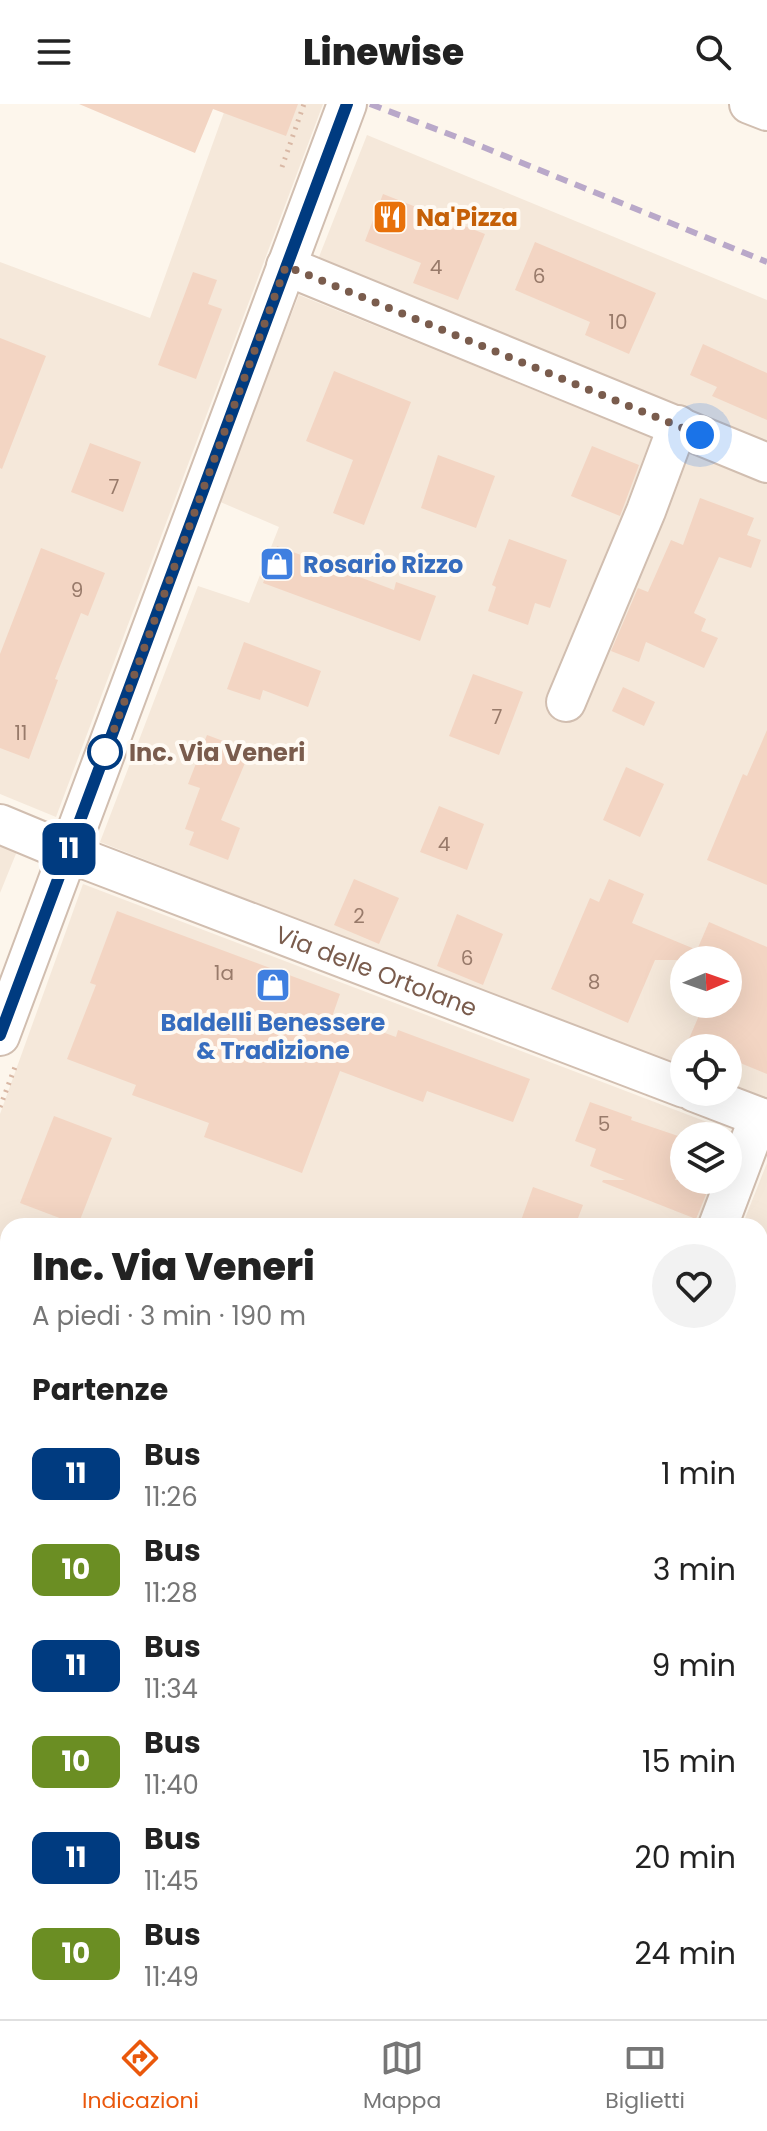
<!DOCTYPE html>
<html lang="it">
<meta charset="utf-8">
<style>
:root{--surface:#fff;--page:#f2f2f2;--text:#222;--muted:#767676;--line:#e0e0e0;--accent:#ea580c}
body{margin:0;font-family:Poppins,sans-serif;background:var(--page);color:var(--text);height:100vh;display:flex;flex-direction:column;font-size:30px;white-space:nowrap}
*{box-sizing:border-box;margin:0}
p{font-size:26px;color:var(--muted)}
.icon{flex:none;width:44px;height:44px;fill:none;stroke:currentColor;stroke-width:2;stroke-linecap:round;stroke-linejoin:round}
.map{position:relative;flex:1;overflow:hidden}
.panel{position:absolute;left:0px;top:1114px;width:768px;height:802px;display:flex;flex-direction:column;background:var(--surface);border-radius:24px 24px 0 0;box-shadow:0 8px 32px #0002}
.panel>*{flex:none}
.badge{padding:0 16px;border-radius:12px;font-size:28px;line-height:52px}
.needle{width:52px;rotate:88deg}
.buttons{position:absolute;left:670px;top:842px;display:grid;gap:16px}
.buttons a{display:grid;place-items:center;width:72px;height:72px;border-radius:50%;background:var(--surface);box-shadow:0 8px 32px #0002;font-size:40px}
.you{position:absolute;width:40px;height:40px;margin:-20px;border:6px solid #fff;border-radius:50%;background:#1a73e8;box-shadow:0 0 0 12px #1a73e833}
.map>.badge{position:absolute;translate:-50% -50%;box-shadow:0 0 0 4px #fff}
h2{padding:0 32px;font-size:30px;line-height:72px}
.round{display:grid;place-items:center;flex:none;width:84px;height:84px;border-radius:42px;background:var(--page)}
.summary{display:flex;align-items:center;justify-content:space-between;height:136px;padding:0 32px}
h1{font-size:38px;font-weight:800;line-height:60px}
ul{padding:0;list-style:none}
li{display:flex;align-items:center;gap:24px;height:96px;padding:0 32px}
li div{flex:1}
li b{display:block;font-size:30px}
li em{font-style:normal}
li .badge{min-width:88px;font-weight:700;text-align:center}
header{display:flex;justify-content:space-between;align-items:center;height:104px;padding:0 32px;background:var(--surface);font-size:36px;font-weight:800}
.tab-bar{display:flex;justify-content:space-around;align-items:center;height:112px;border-top:2px solid var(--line);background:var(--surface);font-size:22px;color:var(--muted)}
.tab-bar a{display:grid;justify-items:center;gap:4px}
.tab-bar .current{color:var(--accent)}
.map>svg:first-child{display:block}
.residential{fill:#f5e8da;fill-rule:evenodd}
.education{fill:#f3e8fa}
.building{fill:#f3d5c3}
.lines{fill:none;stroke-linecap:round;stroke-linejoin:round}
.street-casing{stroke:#d1beb0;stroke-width:42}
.path{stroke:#d9b8a5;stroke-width:5;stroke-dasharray:2 6;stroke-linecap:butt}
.street{stroke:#fff;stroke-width:38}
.rail{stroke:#b9a8c9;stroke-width:6;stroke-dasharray:12 8;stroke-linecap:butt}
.line-casing{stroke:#fff;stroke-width:18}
.line{stroke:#003b80;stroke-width:12}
.walk{stroke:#7a5c4d;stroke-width:8;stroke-dasharray:0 14.4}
.stop-dot{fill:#fff;stroke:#003b80;stroke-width:4}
.labels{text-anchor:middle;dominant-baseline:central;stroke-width:8;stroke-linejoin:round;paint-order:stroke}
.number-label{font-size:20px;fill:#987a6a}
.food-label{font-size:24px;font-weight:bold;fill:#c56008;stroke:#fffaf3;text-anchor:start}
.shop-label{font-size:24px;font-weight:bold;fill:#366cbe;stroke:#fffaf3;text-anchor:start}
.stop-label{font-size:24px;font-weight:bold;fill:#7a5c4d;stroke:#fffaf3;text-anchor:start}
.street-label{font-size:24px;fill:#7a5c4d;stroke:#fffaf3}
</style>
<header><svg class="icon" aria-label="menu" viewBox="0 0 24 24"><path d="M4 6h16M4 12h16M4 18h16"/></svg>Linewise<svg class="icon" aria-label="search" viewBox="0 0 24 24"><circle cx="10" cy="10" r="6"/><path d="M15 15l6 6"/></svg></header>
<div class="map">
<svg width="767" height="1915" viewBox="0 0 767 1915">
<rect width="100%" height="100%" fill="#fdf6ec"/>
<!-- residential -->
<path class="residential" d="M227,0H323L56,713L0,690V158L150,214Z
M367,31L767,196V338L317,158Z
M299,191L767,380V999L728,984V944H684V966L100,738L198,482L249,499L279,423L218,397ZM684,856H728V900H684Z
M0,726L22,735L0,789Z
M83,780L741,1031L728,1066V1032H684V1076H724L707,1122H8V1139L0,1135V1010Z
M767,1059V1315L760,1312V1122H742Z
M0,1186L8,1190V1450L0,1448Z
M0,1485L8,1489V1692L0,1689Z
M760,1611L767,1613V1736L760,1733Z
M0,1727L8,1730V1908H107L104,1915H0Z
M760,1897L767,1900V1915H616L603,1910L604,1908H760Z
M150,1908H482L501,1915H147Z"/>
<!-- education -->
<path class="education" d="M760,1325L767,1327V1613L760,1610Z"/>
<!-- building -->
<path class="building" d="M79,0H298L286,32L213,5L195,49Z
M383,90L485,130L458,196L413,179L421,159L365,137Z
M535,138L656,189L629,250L585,231L590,218L515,186Z
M193,168L217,176L208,200L222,205L196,275L158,261Z
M0,234L46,252L2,365L0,364Z
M703,240L767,269V316L712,292L717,283L690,271Z
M334,267L411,298L364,421L333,409L353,356L306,337Z
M90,339L141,358L123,408L71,388Z
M592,342L639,361L620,412L571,392Z
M438,351L495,372L476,424L421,404Z
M700,394L754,414L747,431L761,436L751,464L719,453L694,509L706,515L701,527L718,534L704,564L646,538L639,558L611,547L638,484L648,488L671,436L683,441Z
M509,435L567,456L550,504L535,499L528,521L488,507L496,483L492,481Z
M277,442L394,486L396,478L436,492L420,537L263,479Z
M41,444L105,469L88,512L81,509L55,575L58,576L29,655L0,644V550Z
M244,538L321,567L308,603L263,586L260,596L227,585Z
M473,570L523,588L499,651L449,632Z
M623,583L655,598L644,622L612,607Z
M767,626V781L707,756L743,670L747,672Z
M207,631L250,647L221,716L240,724L228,756L189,741L194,728L185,725L200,684L188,680Z
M626,663L664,680L640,733L603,716Z
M439,702L484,720L467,766L420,748Z
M354,775L399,794L379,840L334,821Z
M609,775L644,790L632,819L697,846L709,818L767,843V970L728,954V944H685L704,900H728V856H655L628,919L551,885L590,794L599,798Z
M117,807L340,890L333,910L396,933L398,926L530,975L513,1018L427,987L423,998L340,967L302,1069L204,1033L209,1019L132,991L136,981L67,955L96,881L90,879Z
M457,810L503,830L483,881L437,862Z
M590,998L632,1013L631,1016L684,1034V1055L675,1076H712L696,1115L602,1078L603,1076H625L590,1062L596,1045L575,1037Z
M54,1012L112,1034L78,1121L20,1099Z
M533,1083L583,1101L575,1122H519Z"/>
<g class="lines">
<!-- street casing -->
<g class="street-casing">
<g id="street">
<path d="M749,0L767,7"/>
<path d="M286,162L767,359"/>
<path d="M566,598L646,407L678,321"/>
<path id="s1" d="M0,720L89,757L684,984"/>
<path d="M0,932L347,0"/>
<path d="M694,988L767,1016"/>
<path d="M718,1122L759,1013"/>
<path d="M0,1163L8,1167"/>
<path d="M0,1469L8,1472"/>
<path d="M0,1709L8,1712"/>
<path d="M760,1762L767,1765"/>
<path d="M526,1908L544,1915"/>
<path d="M130,1915L133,1908"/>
<path d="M579,1915L581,1908"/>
</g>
</g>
<!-- path -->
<path class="path" d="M282,63L304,0
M0,1003L15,963
M760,1328L767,1330"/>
<!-- street -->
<use href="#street" class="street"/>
<!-- rail -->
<path class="rail" d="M370,0L483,43L767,158"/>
</g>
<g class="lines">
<!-- line casing -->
<g class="line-casing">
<path id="line" d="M0,931L347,0"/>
</g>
<!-- line -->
<use href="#line" class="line"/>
<!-- walk -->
<path class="walk" d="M105,648V650L286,162L700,331"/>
</g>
<!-- icons -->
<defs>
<g id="restaurant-square" transform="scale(1.8)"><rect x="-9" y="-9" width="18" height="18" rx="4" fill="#e8710a" stroke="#fffaf3"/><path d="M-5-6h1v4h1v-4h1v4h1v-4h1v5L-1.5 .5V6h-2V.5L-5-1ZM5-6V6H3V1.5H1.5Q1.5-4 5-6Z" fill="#fff"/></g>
<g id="shop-square" transform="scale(1.8)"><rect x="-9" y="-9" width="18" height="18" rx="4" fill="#3f7fe0" stroke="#fffaf3"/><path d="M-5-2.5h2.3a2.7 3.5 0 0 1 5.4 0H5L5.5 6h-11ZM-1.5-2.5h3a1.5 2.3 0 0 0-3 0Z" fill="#fff"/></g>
</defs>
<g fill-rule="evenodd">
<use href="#restaurant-square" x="390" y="113"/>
<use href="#shop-square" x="277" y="460"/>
<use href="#shop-square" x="273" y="881"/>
</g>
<!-- markers -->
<circle class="stop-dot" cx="105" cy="648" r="16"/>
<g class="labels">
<!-- number labels -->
<g class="number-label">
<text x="436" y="163">4</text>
<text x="539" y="172">6</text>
<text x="618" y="218">10</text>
<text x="114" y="383">7</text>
<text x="77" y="486">9</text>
<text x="497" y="613">7</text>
<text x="21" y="629">11</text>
<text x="444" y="740">4</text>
<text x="359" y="812">2</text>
<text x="467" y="854">6</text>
<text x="224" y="869">1a</text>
<text x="594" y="878">8</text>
<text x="604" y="1020">5</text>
</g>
<!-- food labels -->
<g class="food-label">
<text x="416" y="113">Na'Pizza</text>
</g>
<!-- shop labels -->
<g class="shop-label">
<text x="303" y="460">Rosario Rizzo</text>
<text x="273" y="918" text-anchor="middle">Baldelli Benessere<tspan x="273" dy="28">&amp; Tradizione</tspan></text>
</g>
<!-- stop labels -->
<g class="stop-label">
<text x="129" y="648">Inc. Via Veneri</text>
</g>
<!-- street labels -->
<g class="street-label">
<text stroke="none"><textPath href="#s1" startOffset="404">Via delle Ortolane</textPath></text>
</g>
</g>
</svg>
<div class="buttons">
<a><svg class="needle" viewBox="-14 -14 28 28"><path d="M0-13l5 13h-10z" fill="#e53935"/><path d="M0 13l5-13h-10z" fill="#767676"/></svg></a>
<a><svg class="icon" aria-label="locate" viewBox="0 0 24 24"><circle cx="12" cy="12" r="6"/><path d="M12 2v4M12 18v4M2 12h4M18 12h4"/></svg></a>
<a><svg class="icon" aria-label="layers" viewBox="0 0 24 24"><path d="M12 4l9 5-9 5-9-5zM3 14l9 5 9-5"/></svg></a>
</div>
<div class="you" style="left:700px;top:331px"></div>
<b class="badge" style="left:69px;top:745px;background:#003b80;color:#fff">11</b>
<section class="panel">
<div class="summary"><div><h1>Inc. Via Veneri</h1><p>A piedi · 3 min · 190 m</p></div><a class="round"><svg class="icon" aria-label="heart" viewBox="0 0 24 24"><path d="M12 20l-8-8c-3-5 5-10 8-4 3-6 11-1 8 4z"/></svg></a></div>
<h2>Partenze</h2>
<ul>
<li><span class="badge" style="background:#003b80;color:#fff">11</span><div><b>Bus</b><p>11:26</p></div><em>1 min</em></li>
<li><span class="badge" style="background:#6b8e23;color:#fff">10</span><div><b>Bus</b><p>11:28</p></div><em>3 min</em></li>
<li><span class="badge" style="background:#003b80;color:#fff">11</span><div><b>Bus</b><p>11:34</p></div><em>9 min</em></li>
<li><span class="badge" style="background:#6b8e23;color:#fff">10</span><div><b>Bus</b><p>11:40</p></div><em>15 min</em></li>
<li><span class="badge" style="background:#003b80;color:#fff">11</span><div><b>Bus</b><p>11:45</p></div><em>20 min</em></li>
<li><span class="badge" style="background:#6b8e23;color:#fff">10</span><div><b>Bus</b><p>11:49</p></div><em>24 min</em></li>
</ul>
</section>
</div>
<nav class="tab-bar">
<a class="current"><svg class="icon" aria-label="directions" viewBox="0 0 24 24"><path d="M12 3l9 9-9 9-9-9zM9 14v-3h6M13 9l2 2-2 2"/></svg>Indicazioni</a>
<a><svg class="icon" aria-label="map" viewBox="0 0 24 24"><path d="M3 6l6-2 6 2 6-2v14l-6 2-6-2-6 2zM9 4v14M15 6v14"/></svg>Mappa</a>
<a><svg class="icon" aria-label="tickets" viewBox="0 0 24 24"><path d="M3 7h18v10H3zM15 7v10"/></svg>Biglietti</a>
</nav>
